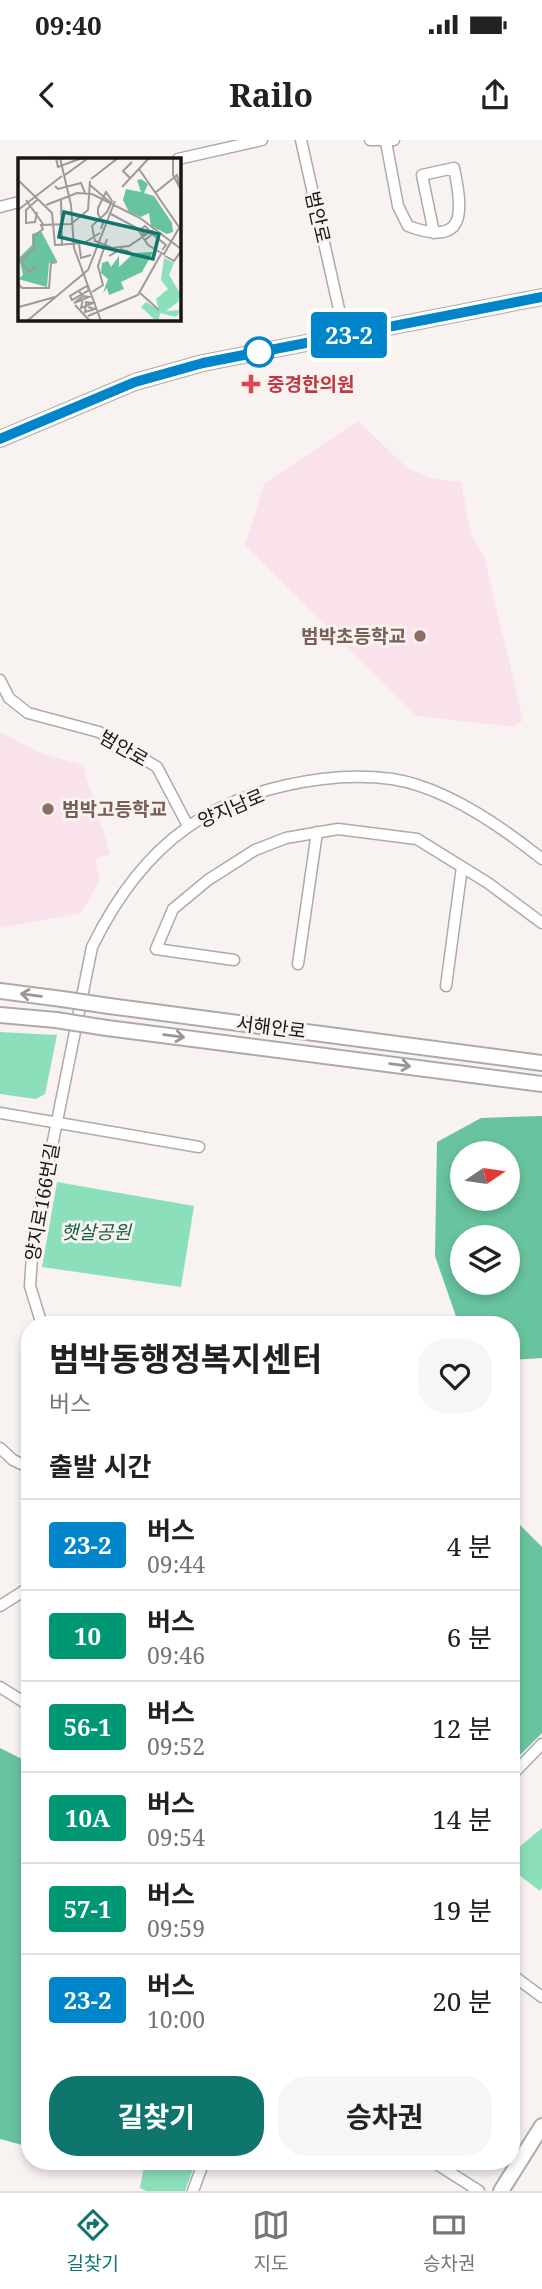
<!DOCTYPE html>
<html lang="ko">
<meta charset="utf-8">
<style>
:root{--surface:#fff;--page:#f6f6f6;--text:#222;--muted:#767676;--line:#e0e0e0;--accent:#0f766e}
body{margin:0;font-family:"Noto Serif","Noto Sans KR",serif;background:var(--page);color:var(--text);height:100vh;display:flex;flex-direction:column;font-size:26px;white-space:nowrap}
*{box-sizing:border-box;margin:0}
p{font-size:23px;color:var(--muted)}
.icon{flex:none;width:38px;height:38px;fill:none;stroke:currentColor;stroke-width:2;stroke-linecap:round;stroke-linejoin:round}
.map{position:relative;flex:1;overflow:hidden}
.details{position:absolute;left:21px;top:1176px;width:499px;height:854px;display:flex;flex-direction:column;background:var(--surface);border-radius:28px;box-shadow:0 4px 10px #0003}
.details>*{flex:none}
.badge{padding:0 14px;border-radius:5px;font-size:24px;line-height:46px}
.needle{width:46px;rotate:77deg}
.buttons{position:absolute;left:450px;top:1001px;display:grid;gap:14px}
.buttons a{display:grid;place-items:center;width:70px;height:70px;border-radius:50%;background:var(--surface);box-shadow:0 4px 10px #0003;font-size:35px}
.map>.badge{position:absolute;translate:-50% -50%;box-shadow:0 0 0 4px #fff}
h2{padding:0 28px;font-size:26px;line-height:63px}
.round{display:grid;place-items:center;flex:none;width:74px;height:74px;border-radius:28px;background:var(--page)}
.summary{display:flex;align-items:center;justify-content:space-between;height:119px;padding:0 28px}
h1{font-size:33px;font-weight:700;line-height:52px}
.action{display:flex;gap:14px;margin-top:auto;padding:14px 28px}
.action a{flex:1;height:80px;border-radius:28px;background:var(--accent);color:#fff;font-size:28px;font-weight:700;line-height:80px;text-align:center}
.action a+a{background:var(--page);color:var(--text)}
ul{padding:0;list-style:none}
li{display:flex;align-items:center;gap:21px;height:91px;padding:0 28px;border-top:2px solid var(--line)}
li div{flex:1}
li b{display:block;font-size:26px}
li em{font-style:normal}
li .badge{min-width:77px;font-weight:700;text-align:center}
.status{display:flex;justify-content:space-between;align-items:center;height:49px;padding:0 35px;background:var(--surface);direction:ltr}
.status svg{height:19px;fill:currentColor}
header{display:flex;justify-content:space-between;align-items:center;height:91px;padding:0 28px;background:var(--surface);font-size:32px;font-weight:700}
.menu{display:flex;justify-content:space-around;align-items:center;height:98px;border-top:2px solid var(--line);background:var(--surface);font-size:19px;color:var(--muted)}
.menu a{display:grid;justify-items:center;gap:4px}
.menu .on{color:var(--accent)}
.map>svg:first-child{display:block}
.education{fill:#fae2ed}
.green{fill:#8bdfbb}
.forest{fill:#68c49e;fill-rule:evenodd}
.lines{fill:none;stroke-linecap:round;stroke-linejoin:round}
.street-casing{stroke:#afaaa7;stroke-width:13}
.secondary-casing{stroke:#afaaa7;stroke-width:18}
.street{stroke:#fff;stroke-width:10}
.secondary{stroke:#fff;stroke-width:14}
.secondary-bridge-casing{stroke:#afaaa7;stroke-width:18;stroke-linecap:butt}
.secondary-bridge{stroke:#fff;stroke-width:14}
.oneway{stroke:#989796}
.line-casing{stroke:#fff;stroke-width:16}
.line{stroke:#0085ca;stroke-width:10}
.stop-dot{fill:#fff;stroke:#0085ca;stroke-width:3.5}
.health-dot{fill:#e0444e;stroke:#f8f2f0;stroke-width:2.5}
.education-dot{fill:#8d6e63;stroke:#f8f2f0;stroke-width:2.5}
.labels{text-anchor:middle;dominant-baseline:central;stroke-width:6;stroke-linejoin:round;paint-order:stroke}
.street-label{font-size:19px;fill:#191716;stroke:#f8f2f0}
.health-label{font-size:19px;font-weight:bold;fill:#be3a42;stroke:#f8f2f0;text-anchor:start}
.education-label{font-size:19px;font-weight:bold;fill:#785e54;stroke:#f8f2f0;text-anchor:end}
.park-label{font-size:19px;font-style:italic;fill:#196046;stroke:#f8f2f0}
.inset-road{fill:none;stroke:#9f9a99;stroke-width:2}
.view{fill:#0f766e;fill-opacity:0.15;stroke:#0f766e;stroke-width:3.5}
.inset-edge{fill:none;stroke:#191716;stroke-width:3.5}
</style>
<div class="status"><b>09:40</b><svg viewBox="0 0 49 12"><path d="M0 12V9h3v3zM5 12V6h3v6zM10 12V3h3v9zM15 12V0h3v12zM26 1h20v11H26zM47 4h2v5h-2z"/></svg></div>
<header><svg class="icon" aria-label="back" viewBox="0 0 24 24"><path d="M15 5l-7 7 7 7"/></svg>Railo<svg class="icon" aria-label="share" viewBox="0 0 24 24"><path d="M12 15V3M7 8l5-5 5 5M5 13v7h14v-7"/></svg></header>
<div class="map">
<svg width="542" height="2051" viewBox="0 0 542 2051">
<rect width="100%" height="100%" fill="#f8f2f0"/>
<!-- education -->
<path class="education" d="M358,281L407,328L430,338L461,342L471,394L484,416L523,580L514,587L417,576L245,405L264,344Z
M0,592L43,614L83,625L110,714L95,719L100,740L81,773L0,788Z"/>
<!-- green -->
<path class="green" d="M0,892L57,895L45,954L36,959L0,954Z
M57,1042L194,1066L181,1147L42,1127Z
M542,1688V1747L540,1751L511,1729V1714Z
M145,2021H196L185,2051H146L140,2048Z"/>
<!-- forest -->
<path class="forest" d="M542,976V1218L511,1220V1185H459L435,1116L437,1002L481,978ZM508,1013V1059H462V1013ZM462,1097H508V1143H462Z
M511,1376L542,1407V1593L511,1624Z
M0,1608L30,1623V2007L0,1999Z"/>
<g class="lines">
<!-- street casing -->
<g class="street-casing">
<path id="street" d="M301,0L345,196
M370,0H394
M386,2L398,66L408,86C467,108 463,71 454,28L422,35L434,93
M178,19L262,0
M0,67L19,62
M0,540L9,558L28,573L99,592L157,627L188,686
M234,820L156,809L173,769L208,740L255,710L286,698L338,689L417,699L488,743L542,783
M298,824L317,692
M446,846L462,727
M0,973L199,1007
M42,1185L30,1146L33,1101L92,807C115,760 145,717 188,687C240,649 328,630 392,639C445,647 501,686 542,719
M0,1308L13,1320L30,1328
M0,1466L30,1447
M0,1547L30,1566
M511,1636L542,1604
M511,1834L542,1857
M432,2021L479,2051
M193,2051L204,2021"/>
</g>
<!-- secondary casing -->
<g class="secondary-casing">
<path id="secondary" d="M0,299L135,242L203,223L542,157
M0,851L62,859
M109,866L542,923
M0,875L56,880
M107,888L542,944
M501,2051L542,1986"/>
</g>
<!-- street -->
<use href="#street" class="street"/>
<!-- secondary -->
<use href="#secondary" class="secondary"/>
<!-- secondary-bridge casing -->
<g class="secondary-bridge-casing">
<path id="secondary-bridge" d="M62,859L109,866
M56,880L107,888"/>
</g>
<!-- secondary-bridge -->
<use href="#secondary-bridge" class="secondary-bridge"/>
</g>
<!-- one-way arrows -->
<defs><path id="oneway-shaft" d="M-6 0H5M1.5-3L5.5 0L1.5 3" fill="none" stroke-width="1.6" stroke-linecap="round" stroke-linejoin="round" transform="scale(1.75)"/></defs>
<g class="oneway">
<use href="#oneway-shaft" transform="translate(31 855) rotate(-172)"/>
<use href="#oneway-shaft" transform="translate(174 896) rotate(7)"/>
<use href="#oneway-shaft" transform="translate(400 925) rotate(7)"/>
</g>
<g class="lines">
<!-- line casing -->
<g class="line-casing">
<path id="line" d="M0,299L135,242L203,223L542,157"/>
</g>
<!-- line -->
<use href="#line" class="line"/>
</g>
<!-- markers -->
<circle class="stop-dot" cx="259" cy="212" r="14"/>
<path class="health-dot" d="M247.5 233.5h7v7h7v7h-7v7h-7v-7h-7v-7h7z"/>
<g class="education-dot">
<circle cx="420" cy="496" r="7"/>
<circle cx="48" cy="669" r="7"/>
</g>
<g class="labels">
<!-- street labels -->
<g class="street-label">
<text transform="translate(318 77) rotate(77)">범안로</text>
<text transform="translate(124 608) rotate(30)">범안로</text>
<text transform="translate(231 668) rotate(-23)">양지남로</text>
<text transform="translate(271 887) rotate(7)">서해안로</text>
<text transform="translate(42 1062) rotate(-80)">양지로166번길</text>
</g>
<!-- health labels -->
<g class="health-label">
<text x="267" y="244">중경한의원</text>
</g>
<!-- education labels -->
<g class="education-label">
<text x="406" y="496">범박초등학교</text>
<text x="62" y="669" text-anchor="start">범박고등학교</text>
</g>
<!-- park labels -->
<g class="park-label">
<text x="96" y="1092">햇살공원</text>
</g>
</g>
<!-- overview -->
<g transform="translate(18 18)">
<rect width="163" height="163" fill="#f8f2f0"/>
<path d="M146,100L156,105L151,117L162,135L160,144L148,153L163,152L158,159L142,155L141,161H136L123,149L128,144L141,152L138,141L150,131L143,122Z" fill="#8bdfbb"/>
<path d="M123,21L130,26L126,35L136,38L154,65L155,74L149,76L133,68L131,55L123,59L111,54L105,42L108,31L123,34L119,22ZM23,73L39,103L31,105L29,129L0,121L5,117L1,100L14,87V76ZM135,94L124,114L103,124L106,131L91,137L89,130L85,135L90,121L83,115L84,105L90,103L93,109L101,98V109L116,95Z" fill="#68c49e"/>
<path class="inset-road" d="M38,0L40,9L64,0M42,0L53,47L56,90L83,163M155,0V17L163,32M121,11L163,72M47,17L69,1M112,20L105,13L114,4M73,21L100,0M0,22L34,55L37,87L66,85L82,75M72,27L93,45M37,28L40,31L63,25L67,35M104,29L131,0M137,35L159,17L161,27M8,42L25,66M43,42L44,88M0,47V22M28,47L59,35L74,36L122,60L163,91M0,52L44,18M19,54L17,64L8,65V52L20,41M91,55L119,70L130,87L147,97M53,66L70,52L72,23M127,68L131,72L126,77L123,71ZM83,71L85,65L84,62L82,60L80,56V50L88,34L94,43L89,54L85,58L82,60L74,68L77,83L94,90L111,88L135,72M127,82L134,76L148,87L144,92M61,86L63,100L73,97M146,96L161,70M91,98L103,91L113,95L108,92M147,98L156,103L163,93M19,108L11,114L3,103L16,90V78L25,71L23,67L53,66M0,126L4,130H31L33,105L39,104M69,128L71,132L54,142L52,138ZM60,132L65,138L56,145L71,139L65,138M74,134L85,127L80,108L89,81M122,135L141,152M65,141L63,150L75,145L67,144M68,145L67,154L77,151L70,149M57,147L72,163M1,149L37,139M70,158L120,137L143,96M9,163L70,112L97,43"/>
<path class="view" d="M46,54L141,76L135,101L41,79Z"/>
<rect width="163" height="163" class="inset-edge"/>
</g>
</svg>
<div class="buttons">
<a><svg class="needle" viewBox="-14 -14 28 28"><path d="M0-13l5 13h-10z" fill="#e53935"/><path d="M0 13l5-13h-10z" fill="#767676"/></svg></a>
<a><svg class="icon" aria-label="layers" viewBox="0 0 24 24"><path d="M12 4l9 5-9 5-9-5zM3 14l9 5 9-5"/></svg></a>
</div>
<b class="badge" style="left:349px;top:195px;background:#0085ca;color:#fff">23-2</b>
<section class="details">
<div class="summary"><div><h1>범박동행정복지센터</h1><p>버스</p></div><a class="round"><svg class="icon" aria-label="heart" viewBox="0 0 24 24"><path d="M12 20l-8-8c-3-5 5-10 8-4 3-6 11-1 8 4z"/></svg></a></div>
<h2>출발 시간</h2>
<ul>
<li><span class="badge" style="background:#0085ca;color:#fff">23-2</span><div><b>버스</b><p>09:44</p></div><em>4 분</em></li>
<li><span class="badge" style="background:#009775;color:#fff">10</span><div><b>버스</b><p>09:46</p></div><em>6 분</em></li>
<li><span class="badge" style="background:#009775;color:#fff">56-1</span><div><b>버스</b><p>09:52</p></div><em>12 분</em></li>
<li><span class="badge" style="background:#009775;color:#fff">10A</span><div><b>버스</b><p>09:54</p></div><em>14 분</em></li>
<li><span class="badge" style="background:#009775;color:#fff">57-1</span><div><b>버스</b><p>09:59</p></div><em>19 분</em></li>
<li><span class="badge" style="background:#0085ca;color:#fff">23-2</span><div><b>버스</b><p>10:00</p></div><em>20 분</em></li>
</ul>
<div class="action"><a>길찾기</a><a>승차권</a></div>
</section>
</div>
<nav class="menu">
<a class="on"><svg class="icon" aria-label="directions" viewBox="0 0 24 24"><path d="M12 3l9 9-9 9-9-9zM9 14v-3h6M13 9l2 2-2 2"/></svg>길찾기</a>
<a><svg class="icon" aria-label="map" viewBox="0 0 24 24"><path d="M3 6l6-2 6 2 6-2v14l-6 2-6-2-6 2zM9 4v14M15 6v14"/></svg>지도</a>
<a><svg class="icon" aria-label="tickets" viewBox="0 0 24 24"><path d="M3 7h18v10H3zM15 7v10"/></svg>승차권</a>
</nav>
